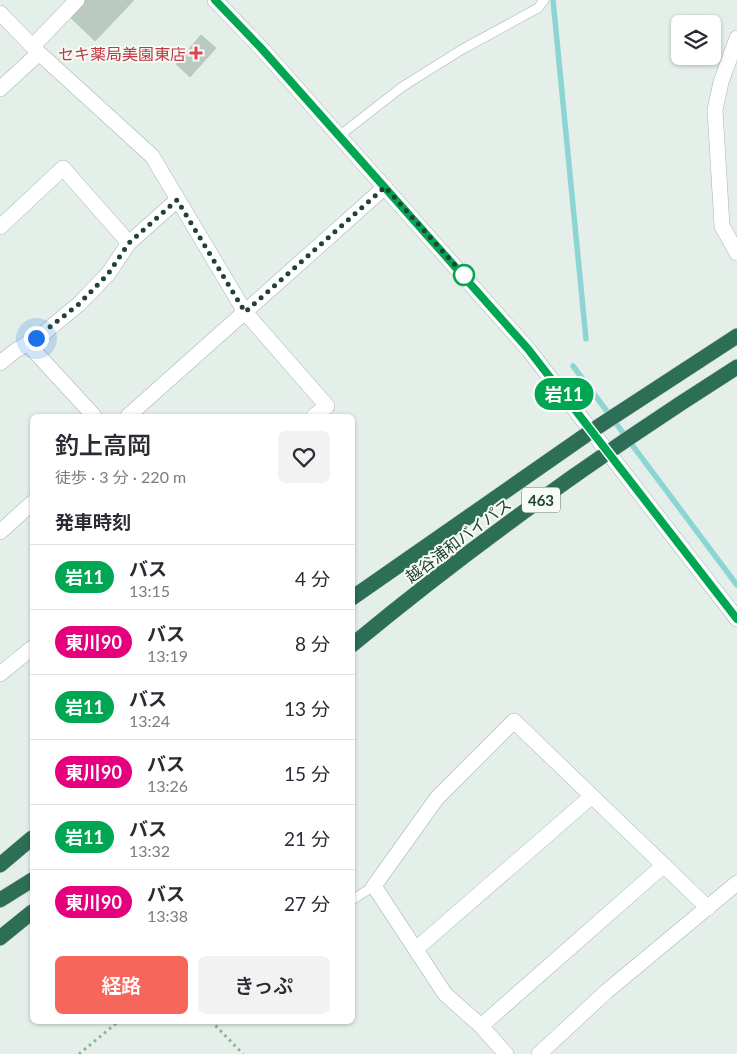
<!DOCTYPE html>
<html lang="ja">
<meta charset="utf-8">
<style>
:root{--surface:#fff;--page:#f2f2f3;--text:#2b2b33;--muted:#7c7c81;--line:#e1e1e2;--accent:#f6665b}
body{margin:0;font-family:Lato,"Noto Sans JP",sans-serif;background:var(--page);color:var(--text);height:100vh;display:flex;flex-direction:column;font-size:19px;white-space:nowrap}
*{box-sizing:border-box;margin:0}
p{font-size:16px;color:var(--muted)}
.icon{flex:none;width:28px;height:28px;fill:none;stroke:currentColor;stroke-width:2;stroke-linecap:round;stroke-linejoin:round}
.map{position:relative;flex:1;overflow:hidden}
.panel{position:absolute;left:30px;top:414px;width:325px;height:610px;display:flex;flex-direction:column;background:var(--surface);border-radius:8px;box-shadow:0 1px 4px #0004}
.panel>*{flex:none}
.badge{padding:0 10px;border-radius:16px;font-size:18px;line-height:32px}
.controls{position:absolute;left:671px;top:15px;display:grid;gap:10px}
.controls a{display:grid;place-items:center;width:50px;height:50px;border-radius:8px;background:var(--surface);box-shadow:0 1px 4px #0004;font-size:25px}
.you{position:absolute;width:25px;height:25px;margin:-12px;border:4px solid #fff;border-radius:50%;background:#1a73e8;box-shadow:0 0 0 8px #1a73e833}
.map>.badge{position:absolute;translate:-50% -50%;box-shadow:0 0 0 2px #fff}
h2{padding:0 25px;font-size:19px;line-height:45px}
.round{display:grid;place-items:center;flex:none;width:52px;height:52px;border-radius:8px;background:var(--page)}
.head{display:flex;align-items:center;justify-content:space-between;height:85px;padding:0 25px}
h1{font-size:24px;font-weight:600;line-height:38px}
.primary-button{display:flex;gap:10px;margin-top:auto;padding:10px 25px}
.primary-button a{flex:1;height:58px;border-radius:8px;background:var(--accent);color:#fff;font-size:20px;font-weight:600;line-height:58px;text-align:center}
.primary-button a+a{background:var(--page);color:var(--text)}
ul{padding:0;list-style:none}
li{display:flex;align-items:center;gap:15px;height:65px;padding:0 25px;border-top:1px solid var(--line)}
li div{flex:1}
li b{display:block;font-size:19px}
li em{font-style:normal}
li .badge{min-width:55px;font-weight:700;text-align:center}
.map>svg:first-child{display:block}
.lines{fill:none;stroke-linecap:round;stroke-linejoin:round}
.stream{stroke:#8cd5d3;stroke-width:5.5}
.building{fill:#bacac1;stroke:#b7c9be}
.lane-casing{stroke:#a7b7af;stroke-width:10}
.street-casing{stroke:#a7b7af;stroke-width:16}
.secondary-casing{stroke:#a3bbae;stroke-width:16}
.highway-casing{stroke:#c1cac6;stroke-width:16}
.path{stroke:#84b39c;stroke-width:3;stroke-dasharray:2.5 4;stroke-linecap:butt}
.lane{stroke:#fff;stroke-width:9}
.street{stroke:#fff;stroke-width:15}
.secondary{stroke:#fff;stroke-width:15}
.highway{stroke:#2d6f56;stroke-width:15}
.line-casing{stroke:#fff;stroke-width:11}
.line{stroke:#00a651;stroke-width:8}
.walk{stroke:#234134;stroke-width:5;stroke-dasharray:0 9}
.health-dot{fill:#e0444e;stroke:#f6fbf7;stroke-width:2}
.stop-dot{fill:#fff;stroke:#00a651;stroke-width:2.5}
.labels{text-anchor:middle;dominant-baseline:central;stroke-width:4;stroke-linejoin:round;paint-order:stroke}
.shield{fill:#f6fbf7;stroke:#62796e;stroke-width:1}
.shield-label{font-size:15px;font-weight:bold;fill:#234134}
.health-label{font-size:16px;fill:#be3a42;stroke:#f6fbf7;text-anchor:end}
.street-label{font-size:16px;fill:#234134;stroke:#f6fbf7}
</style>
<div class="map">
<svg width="737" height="1054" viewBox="0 0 737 1054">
<rect width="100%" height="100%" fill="#e5efe9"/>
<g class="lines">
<!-- stream -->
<path class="stream" d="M553,0L586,339
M573,366L737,585"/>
</g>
<!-- building -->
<path class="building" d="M82,0H134L95,41L68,15Z
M201,35L216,48L190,77L176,64Z"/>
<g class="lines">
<!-- lane casing -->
<g class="lane-casing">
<path id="lane" d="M339,136L402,87L461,50L538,8L544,0
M352,900L374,886"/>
</g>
<!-- street casing -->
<g class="street-casing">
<path id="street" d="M0,13L39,53L152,156L245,312L327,406L314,416
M737,38L721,82L715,110L722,226L737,253
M33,46L77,0
M0,89L39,53
M0,227L63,168L129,243
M27,343L94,416
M0,363L15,351L44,333L79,304L108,274L129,243L177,200
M128,416L385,187
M0,532L32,503
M0,674L32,648
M416,949L592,796
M481,1026L664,865
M506,1054L481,1026L445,994L374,886L437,798L514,721L708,908
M539,1054L607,991L737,883"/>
</g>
<!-- secondary casing -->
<g class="secondary-casing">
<path id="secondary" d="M215,0L261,48L528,349L737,619"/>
</g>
<!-- highway casing -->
<g class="highway-casing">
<path id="highway" d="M352,598L593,430L737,336
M352,645C474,544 603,452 737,367
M0,865L32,838
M0,900L32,880
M0,938L32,912"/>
</g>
<!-- path -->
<path class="path" d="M211,1021L243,1054
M79,1054L119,1021"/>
<!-- lane -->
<use href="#lane" class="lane"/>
<!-- street -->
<use href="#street" class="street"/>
<!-- secondary -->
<use href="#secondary" class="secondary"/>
<!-- highway -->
<use href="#highway" class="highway"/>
</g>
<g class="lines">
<!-- line casing -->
<g class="line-casing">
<path id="line" d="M215,0L261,48L528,349L737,619"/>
</g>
<!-- line -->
<use href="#line" class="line"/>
<!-- walk -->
<path class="walk" d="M36,338L79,304L108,274L129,243L177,200L245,312L385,187L464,275"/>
</g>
<!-- markers -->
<path class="health-dot" d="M193.5 45.5h5v5h5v5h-5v5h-5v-5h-5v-5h5z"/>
<circle class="stop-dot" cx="464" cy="275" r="10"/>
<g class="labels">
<!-- shield labels -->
<rect class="shield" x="522" y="487.5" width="38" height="25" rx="4"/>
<g class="shield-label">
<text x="541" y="500">463</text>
</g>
<!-- health labels -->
<g class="health-label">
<text x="186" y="53">セキ薬局美園東店</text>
</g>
<!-- street labels -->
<g class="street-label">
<text transform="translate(458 540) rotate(-37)">越谷浦和バイパス</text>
</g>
</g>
</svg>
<div class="controls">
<a><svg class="icon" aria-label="layers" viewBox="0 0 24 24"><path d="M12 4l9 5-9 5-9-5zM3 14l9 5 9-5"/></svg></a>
</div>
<div class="you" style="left:36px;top:338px"></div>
<b class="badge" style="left:564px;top:394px;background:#00a651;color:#fff">岩11</b>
<section class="panel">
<div class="head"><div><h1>釣上高岡</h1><p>徒歩 · 3 分 · 220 m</p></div><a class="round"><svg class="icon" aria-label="heart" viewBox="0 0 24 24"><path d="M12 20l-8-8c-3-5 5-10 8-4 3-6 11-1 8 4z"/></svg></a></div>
<h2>発車時刻</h2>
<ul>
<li><span class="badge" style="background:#00a651;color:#fff">岩11</span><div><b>バス</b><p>13:15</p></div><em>4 分</em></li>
<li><span class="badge" style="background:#e6007e;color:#fff">東川90</span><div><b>バス</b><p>13:19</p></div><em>8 分</em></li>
<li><span class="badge" style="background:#00a651;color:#fff">岩11</span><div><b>バス</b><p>13:24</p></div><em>13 分</em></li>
<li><span class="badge" style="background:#e6007e;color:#fff">東川90</span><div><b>バス</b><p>13:26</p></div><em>15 分</em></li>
<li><span class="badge" style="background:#00a651;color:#fff">岩11</span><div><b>バス</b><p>13:32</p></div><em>21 分</em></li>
<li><span class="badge" style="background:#e6007e;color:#fff">東川90</span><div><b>バス</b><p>13:38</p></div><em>27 分</em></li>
</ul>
<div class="primary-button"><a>経路</a><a>きっぷ</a></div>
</section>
</div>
